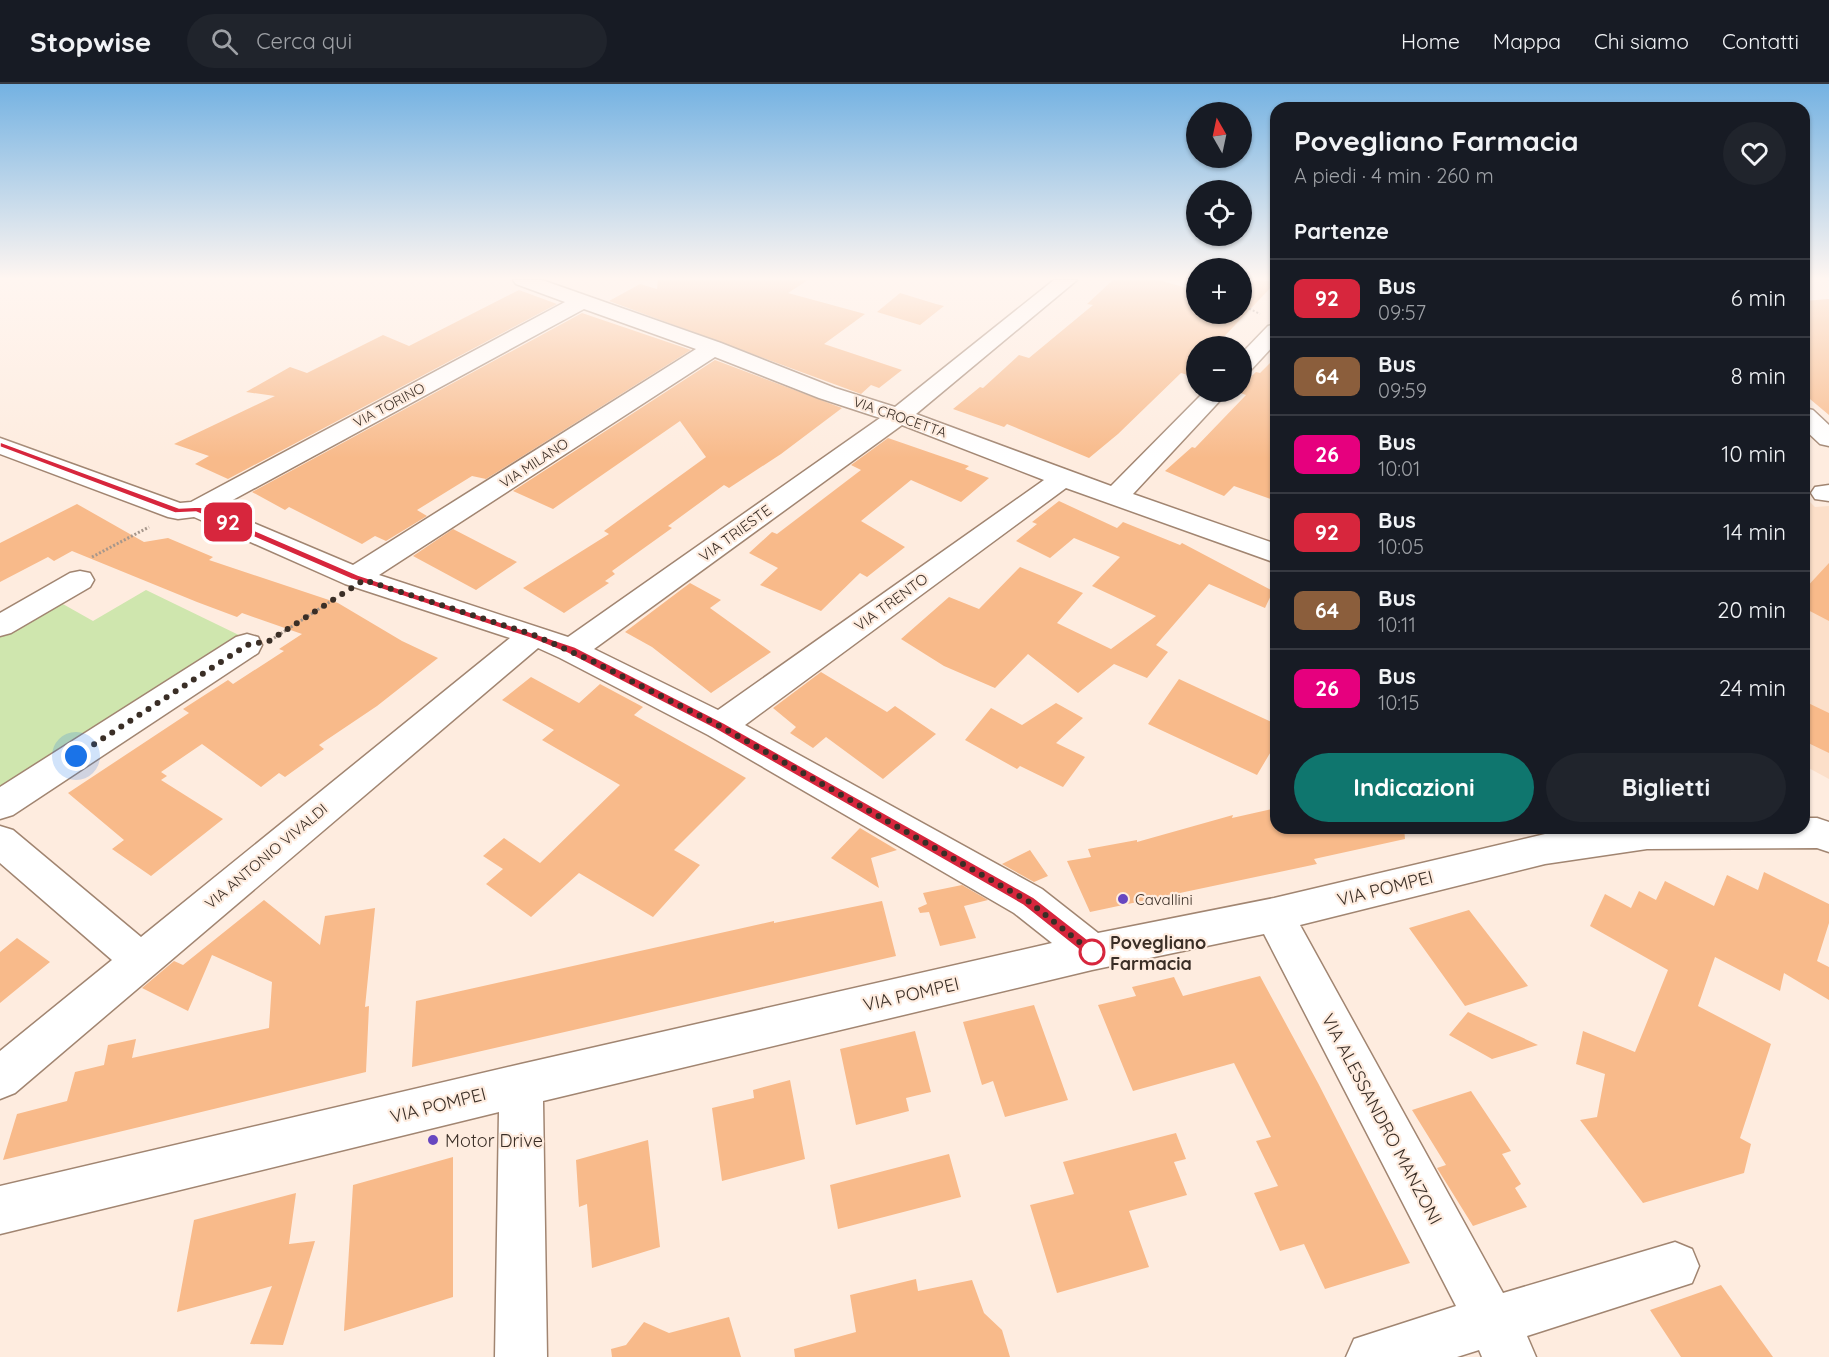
<!DOCTYPE html>
<html lang="it">
<meta charset="utf-8">
<style>
:root{--surface:#171b24;--page:#20242c;--text:#f1f3f6;--muted:#9ea1a6;--line:#363941;--accent:#0f766e}
body{margin:0;font-family:Quicksand,sans-serif;background:var(--page);color:var(--text);height:100vh;display:flex;flex-direction:column;font-size:22px;white-space:nowrap}
*{box-sizing:border-box;margin:0}
p{font-size:20px;color:var(--muted)}
.icon{flex:none;width:33px;height:33px;fill:none;stroke:currentColor;stroke-width:2;stroke-linecap:round;stroke-linejoin:round}
.map{position:relative;flex:1;overflow:hidden}
.drawer{position:absolute;left:1270px;top:18px;width:540px;height:732px;display:flex;flex-direction:column;background:var(--surface);border-radius:18px;box-shadow:0 2px 4px #0004}
.drawer>*{flex:none}
.badge{padding:0 12px;border-radius:9px;font-size:21px;line-height:39px}
.needle{width:39px;rotate:351deg}
.tools{position:absolute;left:1186px;top:18px;display:grid;gap:12px}
.tools a{display:grid;place-items:center;width:66px;height:66px;border-radius:50%;background:var(--surface);box-shadow:0 2px 4px #0004;font-size:30px}
.you{position:absolute;width:30px;height:30px;margin:-15px;border:4px solid #fff;border-radius:50%;background:#1a73e8;box-shadow:0 0 0 9px #1a73e833}
.map>.badge{position:absolute;translate:-50% -50%;box-shadow:0 0 0 3px #fff}
h2{padding:0 24px;font-size:22px;line-height:54px}
.round{display:grid;place-items:center;flex:none;width:63px;height:63px;border-radius:32px;background:var(--page)}
.head{display:flex;align-items:center;justify-content:space-between;height:102px;padding:0 24px}
h1{font-size:28px;font-weight:700;line-height:45px}
.primary-button{display:flex;gap:12px;margin-top:auto;padding:12px 24px}
.primary-button a{flex:1;height:69px;border-radius:36px;background:var(--accent);color:#fff;font-size:24px;font-weight:700;line-height:69px;text-align:center}
.primary-button a+a{background:var(--page);color:var(--text)}
ul{padding:0;list-style:none}
li{display:flex;align-items:center;gap:18px;height:78px;padding:0 24px;border-top:2px solid var(--line)}
li div{flex:1}
li b{display:block;font-size:22px}
li em{font-style:normal}
li .badge{min-width:66px;font-weight:700;text-align:center}
header{display:flex;align-items:center;gap:36px;box-sizing:border-box;height:84px;padding:0 30px;background:var(--surface);border-bottom:2px solid var(--line)}
header strong{font-size:28px}
nav{display:flex;gap:33px;margin-inline-start:auto;font-size:21px}
.search{width:420px;height:54px;background:var(--page);display:flex;align-items:center;gap:15px;box-sizing:border-box;padding:0 21px;border-radius:33px;color:var(--muted);font-size:22px}
.map>svg:first-child{display:block}
.built{fill:#fcdfc9}
.green{fill:#cfe6ae}
.building{fill:#f8ba8a}
.lines{fill:none;stroke-linecap:round;stroke-linejoin:round}
.minor-casing{stroke:#a18571;stroke-width:3}
.path-far1{stroke:#a6978c;stroke-width:2;stroke-dasharray:2 2;stroke-linecap:butt}
.path{stroke:#a6978c;stroke-width:3;stroke-dasharray:2 2;stroke-linecap:butt}
.minor{fill:#fff;fill-rule:evenodd}
.line{fill:#d7263d;stroke:#fff;stroke-width:1.5}
.walk{stroke:#3a2e26;stroke-width:6;stroke-dasharray:0 10.8}
.poi-dot{fill:#6747c0;stroke:#feecdf;stroke-width:2}
.stop-dot{fill:#fff;stroke:#d7263d;stroke-width:3}
.labels{text-anchor:middle;dominant-baseline:central;stroke-width:4.5;stroke-linejoin:round;paint-order:stroke}
.far-street-label{font-size:14px;fill:#3a2e26;stroke:#feecdf}
.street-label{font-size:15px;fill:#3a2e26;stroke:#feecdf}
.poi-label{font-size:15px;fill:#3a2e26;stroke:#feecdf;text-anchor:start}
.near-street-label{font-size:18px;fill:#3a2e26;stroke:#feecdf}
.near-stop-label{font-size:18px;font-weight:bold;fill:#3a2e26;stroke:#feecdf;text-anchor:start}
.near-poi-label{font-size:18px;fill:#3a2e26;stroke:#feecdf;text-anchor:start}
</style>
<header>
<strong>Stopwise</strong>
<div class="search"><svg class="icon" aria-label="search" viewBox="0 0 24 24"><circle cx="10" cy="10" r="6"/><path d="M15 15l6 6"/></svg>Cerca qui</div>
<nav><a>Home</a><a>Mappa</a><a>Chi siamo</a><a>Contatti</a></nav>
</header>
<div class="map">
<svg width="1829" height="1273" viewBox="0 0 1829 1273">
<rect width="100%" height="100%" fill="#feecdf"/>
<!-- built -->
<path class="built" d="M1804,412L1815,423L1829,422V695L1805,682Z"/>
<!-- green -->
<path class="green" d="M146,506L245,554L0,706V547L54,515L93,537Z"/>
<!-- building -->
<path class="building" d="M658,196H808L788,209L865,230L824,260L902,286L879,304L871,301L861,310L609,217L640,200L657,205Z
M1113,196H1159L1197,207V230H1242V199L1262,196L1276,198L1215,262H1197V281L1188,291L1181,289L1118,350L1089,374L1007,340L1004,343L953,325L980,303L983,304L1019,271L1029,274L1093,221L1087,220Z
M519,206L557,220L228,395L195,380L209,372L174,360L275,312L246,308L290,283L307,289L383,251L409,262Z
M900,209L936,220L944,222L920,241L877,228Z
M1829,215V331L1804,310V217Z
M582,229L691,266L486,395L472,392L417,426L427,432L386,457L375,452L362,460L289,423L285,426L252,408Z
M1276,273V417L1234,402L1224,412L1165,387L1192,363L1195,364L1246,311L1237,308H1242V301L1256,288L1260,289Z
M715,276L842,324L781,370L729,404L724,401L668,442L672,444L612,487L615,490L605,497L609,499L564,529L523,504L609,450L604,447L706,373L680,337L553,425L513,407Z
M888,354L969,382L965,385L989,394L961,418L911,396L861,437L905,463L867,493L860,489L821,527L760,501L778,484L749,469L772,448L777,450L861,386L851,381Z
M1059,417L1117,444L1123,438L1180,461L1182,459L1273,507L1265,524L1209,500L1156,561L1168,568L1147,594L1114,580L1078,609L1028,570L995,604L944,582L901,555L949,513L979,525L1020,483L1083,509L1057,539L1111,565L1156,532L1092,502L1120,473L1074,454L1050,474L1016,457L1037,440L1032,438Z
M77,420L144,458L168,454L213,473L209,476L338,519L402,557L438,574L377,622L319,661L324,665L285,693L279,689L261,703L202,660L161,688L167,692L161,696L223,735L151,792L112,765L124,756L68,709L189,629L183,625L228,596L233,600L284,567L279,565L302,550L242,529L237,533L197,518L72,467L54,477L48,473L0,498V459Z
M453,445L517,478L476,506L413,472Z
M1829,479V537L1804,524V506Z
M690,499L721,516L710,524L771,568L711,609L652,563L625,548Z
M821,588L887,628L895,622L936,650L883,695L826,653L813,664L790,649L796,643L773,624Z
M531,593L579,619L600,600L643,623L634,631L746,694L674,766L700,781L653,833L579,789L531,833L486,800L503,785L483,772L504,754L540,779L620,701L542,656L554,646L502,616Z
M1179,595L1276,640V659L1257,691L1148,640Z
M1804,617L1829,629V669L1804,657Z
M1056,619L1083,634L1056,659L1085,673L1063,703L1020,682L1017,685L965,656L991,624L1022,641Z
M1276,724V744H1404L1405,755L1314,775L1317,780L1090,828L1067,777L1091,773L1088,765L1137,756V758L1233,731L1232,734Z
M860,744L897,766L871,774L879,804L831,774Z
M1030,766L1048,792L1034,798L1002,780Z
M1764,788L1829,820V839L1817,877L1829,883V916L1784,889L1780,907L1715,873L1698,922L1771,960L1740,1054L1751,1060L1744,1089L1643,1119L1580,1036L1597,1033L1605,990L1576,980L1583,947L1635,968L1668,886L1590,842L1605,810L1631,824L1639,807L1656,816L1665,797L1714,822L1727,791L1758,806Z
M962,801L988,816L964,822L976,854L940,862L929,828L920,829L918,824L927,820L923,809Z
M264,816L320,861L325,832L375,824L365,923L369,922L366,988L3,1076L17,1030L67,1017L75,988L104,981L108,961L136,955L132,974L269,944L272,898L212,871L188,927L142,904L174,877L183,881Z
M882,817L896,872L412,983L416,917L774,837V839Z
M1469,826L1528,902L1465,922L1409,844Z
M17,854L50,878L0,919V868Z
M1260,892L1318,999L1410,1179L1325,1205L1304,1160L1280,1167L1254,1109L1278,1102L1256,1057L1271,1053L1234,979L1133,1007L1098,921L1136,912L1132,903L1174,893L1183,912Z
M1034,921L1068,1016L1005,1033L993,997L982,1001L963,938Z
M1468,928L1538,961L1492,975L1449,951Z
M915,947L931,1008L906,1014L909,1027L856,1041L840,965Z
M790,996L805,1075L722,1097L712,1024L754,1014L753,1006Z
M1471,1007L1511,1067L1502,1070L1521,1100L1515,1104L1527,1123L1473,1142L1437,1084L1446,1081L1412,1026Z
M1176,1049L1186,1075L1174,1078L1187,1111L1129,1127L1149,1183L1057,1209L1030,1121L1074,1110L1063,1078Z
M648,1056L660,1163L592,1184L587,1120L579,1123L576,1076Z
M949,1070L961,1113L838,1145L830,1101Z
M453,1073V1213L344,1247L353,1101Z
M296,1109L289,1160L315,1157L283,1261L250,1260L272,1202L177,1228L194,1136Z
M916,1195L918,1207L972,1196L984,1229L1002,1246L1010,1273H795L794,1265L856,1248L850,1211Z
M1721,1201L1773,1273H1681L1650,1226Z
M729,1233L741,1273H612L611,1265L626,1261L644,1238L669,1249Z"/>
<g class="lines">
<!-- minor casing -->
<g class="minor-casing">
<path id="minor" d="M513,196H542L721,259L835,304L895,323L1054,196H1077L916,330L1111,402L1204,308H1228L1133,410L1276,460V479L1066,404L745,641L1042,805L1098,849L1274,814L1545,750L1585,744H1804V734H1817L1829,738V768L1817,764L1647,765L1545,780L1300,841L1503,1209L1675,1158L1692,1165L1699,1182L1692,1199L1527,1252L1536,1273H1482L1479,1266L1457,1273H1346L1354,1255L1456,1222L1264,850L1092,886L543,1017L547,1273H495L499,1028L0,1150V1102L521,980L1052,859L1014,829L708,651L560,574L538,564L15,1009L0,1015V967L112,876L0,779V742L13,746L141,853L510,554L345,500L194,433L178,435L168,433L0,370V354L180,419L191,418L565,218L516,200ZM584,225L696,265L353,481L218,424ZM715,273L819,314L880,334L568,553L379,491ZM902,341L1044,396L718,626L594,565Z
M1276,240V259L1250,287L1242,289V269L1268,242Z
M1804,324L1813,326L1829,341V362L1820,360L1804,345Z
M1829,401V417L1815,415L1811,409L1815,403Z
M80,487L90,489L94,496L90,503L11,549L0,552V529L70,489Z
M247,550L258,553L262,561L258,569L13,731L0,735V703L236,553Z"/>
</g>
<!-- path-far1 -->
<path class="path-far1" d="M1192,196L1197,199
M1242,221L1260,230"/>
<!-- path -->
<path class="path" d="M92,473L149,443
M274,554L336,514"/>
<!-- minor -->
<use href="#minor" class="minor"/>
</g>
<!-- sky -->
<linearGradient id="sky" x2="0" y2="1"><stop stop-color="#74b2e2"/><stop offset="0.52" stop-color="#fff6f1"/><stop offset="1" stop-color="#fff6f1" stop-opacity="0"/></linearGradient>
<rect width="1829" height="374" fill="url(#sky)"/>
<!-- line -->
<path class="line" d="M0,358L179,424L200,423L358,491L575,563L724,639L1033,813L1097,863L1099,868L1097,872L1092,874L1087,872L1023,821L715,645L567,569L530,554L351,495L196,428L175,429L0,363Z"/>
<g class="lines">
<!-- walk -->
<path class="walk" d="M76,672L247,561L269,557L364,496L534,551L592,577L720,642L1028,817L1092,868"/>
</g>
<!-- markers -->
<g class="poi-dot">
<circle cx="1123" cy="815" r="6"/>
<circle cx="433" cy="1056" r="6"/>
</g>
<circle class="stop-dot" cx="1092" cy="868" r="12"/>
<g class="labels">
<!-- far-street labels -->
<g class="far-street-label">
<text transform="translate(389 321) rotate(-28)">VIA TORINO</text>
<text transform="translate(900 333) rotate(19)">VIA CROCETTA</text>
<text transform="translate(534 379) rotate(-33)">VIA MILANO</text>
</g>
<!-- street labels -->
<g class="street-label">
<text transform="translate(735 449) rotate(-36)">VIA TRIESTE</text>
<text transform="translate(891 518) rotate(-36)">VIA TRENTO</text>
<text transform="translate(266 772) rotate(-40)">VIA ANTONIO VIVALDI</text>
</g>
<!-- poi labels -->
<g class="poi-label">
<text x="1135" y="815">Cavallini</text>
</g>
<!-- near-street labels -->
<g class="near-street-label">
<text transform="translate(1385 804) rotate(-14)">VIA POMPEI</text>
<text transform="translate(911 910) rotate(-13)">VIA POMPEI</text>
<text transform="translate(438 1021) rotate(-14)">VIA POMPEI</text>
<text transform="translate(1382 1035) rotate(62)">VIA ALESSANDRO MANZONI</text>
</g>
<!-- near-stop labels -->
<g class="near-stop-label">
<text x="1110" y="858">Povegliano<tspan x="1110" dy="21">Farmacia</tspan></text>
</g>
<!-- near-poi labels -->
<g class="near-poi-label">
<text x="445" y="1056">Motor Drive</text>
</g>
</g>
</svg>
<div class="tools">
<a><svg class="needle" viewBox="-14 -14 28 28"><path d="M0-13l5 13h-10z" fill="#e53935"/><path d="M0 13l5-13h-10z" fill="#9ea1a6"/></svg></a>
<a><svg class="icon" aria-label="locate" viewBox="0 0 24 24"><circle cx="12" cy="12" r="6"/><path d="M12 2v4M12 18v4M2 12h4M18 12h4"/></svg></a>
<a>+</a>
<a>−</a>
</div>
<div class="you" style="left:76px;top:672px"></div>
<b class="badge" style="left:228px;top:438px;background:#d7263d;color:#fff">92</b>
<section class="drawer">
<div class="head"><div><h1>Povegliano Farmacia</h1><p>A piedi · 4 min · 260 m</p></div><a class="round"><svg class="icon" aria-label="heart" viewBox="0 0 24 24"><path d="M12 20l-8-8c-3-5 5-10 8-4 3-6 11-1 8 4z"/></svg></a></div>
<h2>Partenze</h2>
<ul>
<li><span class="badge" style="background:#d7263d;color:#fff">92</span><div><b>Bus</b><p>09:57</p></div><em>6 min</em></li>
<li><span class="badge" style="background:#8b5e3c;color:#fff">64</span><div><b>Bus</b><p>09:59</p></div><em>8 min</em></li>
<li><span class="badge" style="background:#e6007e;color:#fff">26</span><div><b>Bus</b><p>10:01</p></div><em>10 min</em></li>
<li><span class="badge" style="background:#d7263d;color:#fff">92</span><div><b>Bus</b><p>10:05</p></div><em>14 min</em></li>
<li><span class="badge" style="background:#8b5e3c;color:#fff">64</span><div><b>Bus</b><p>10:11</p></div><em>20 min</em></li>
<li><span class="badge" style="background:#e6007e;color:#fff">26</span><div><b>Bus</b><p>10:15</p></div><em>24 min</em></li>
</ul>
<div class="primary-button"><a>Indicazioni</a><a>Biglietti</a></div>
</section>
</div>
